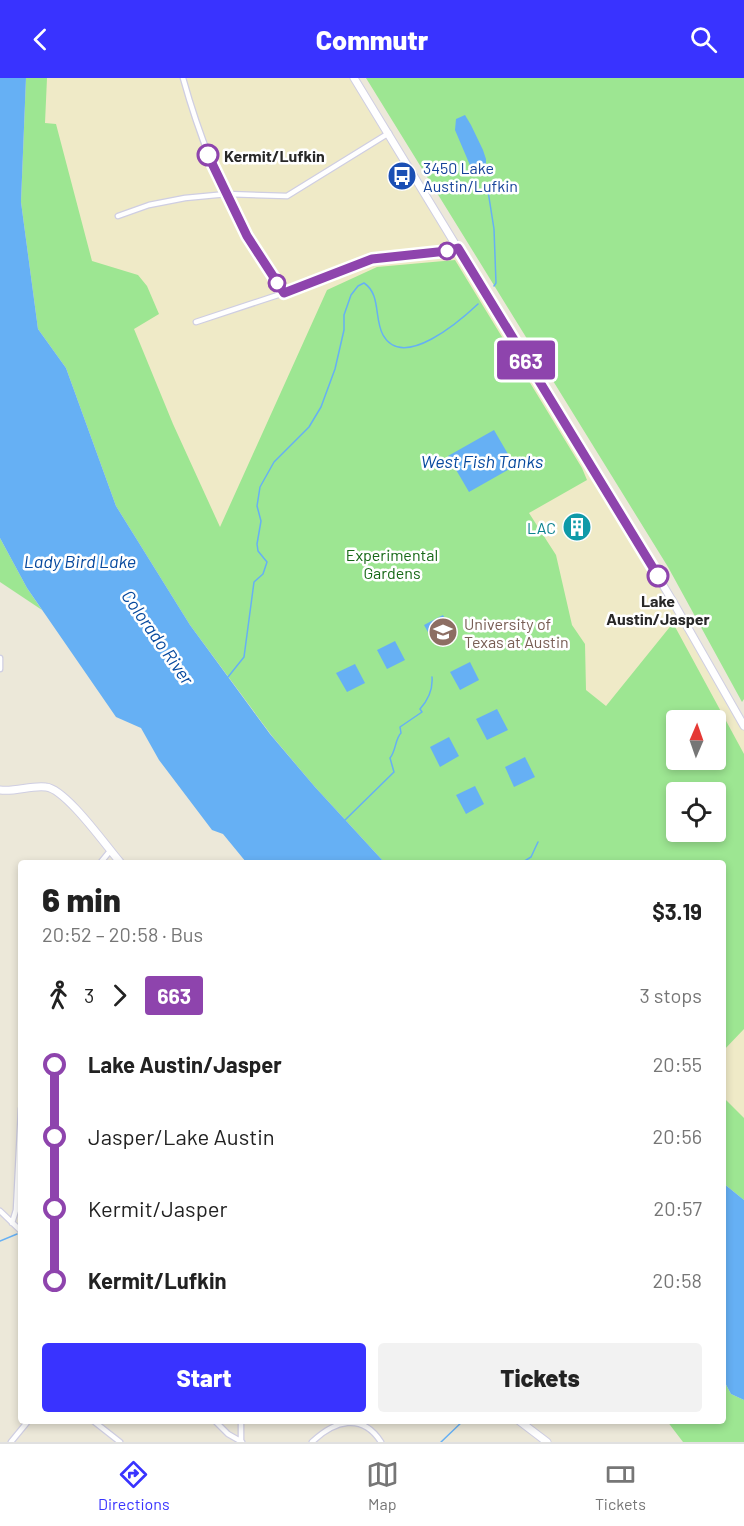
<!DOCTYPE html>
<meta charset="utf-8">
<style>
:root{--surface:#fff;--page:#f2f2f2;--text:#222;--muted:#767676;--line:#e0e0e0;--accent:#3933ff}
body{margin:0;font-family:Barlow,sans-serif;background:var(--page);color:var(--text);height:100vh;display:flex;flex-direction:column;font-size:22px;white-space:nowrap}
*{box-sizing:border-box;margin:0}
p{font-size:20px;color:var(--muted)}
.icon{flex:none;width:33px;height:33px;fill:none;stroke:currentColor;stroke-width:2;stroke-linecap:round;stroke-linejoin:round}
.map{position:relative;flex:1;overflow:hidden}
.details{position:absolute;left:18px;top:782px;width:708px;height:564px;display:flex;flex-direction:column;background:var(--surface);border-radius:6px;box-shadow:0 3px 9px #0003}
.details>*{flex:none}
.badge{padding:0 12px;border-radius:4px;font-size:21px;line-height:39px}
.needle{width:39px;rotate:2deg}
.tools{position:absolute;left:666px;top:632px;display:grid;gap:12px}
.tools a{display:grid;place-items:center;width:60px;height:60px;border-radius:6px;background:var(--surface);box-shadow:0 3px 9px #0003;font-size:30px}
.map>.badge{position:absolute;translate:-50% -50%;box-shadow:0 0 0 3px #fff}
.legs{display:flex;align-items:center;gap:9px;height:66px;padding:0 24px;font-size:20px}
.legs p{margin-inline-start:auto}
.summary{display:flex;align-items:center;justify-content:space-between;height:102px;padding:0 24px}
h1{font-size:33px;font-weight:800;line-height:45px}
.cta{display:flex;gap:12px;margin-top:auto;padding:12px 24px}
.cta a{flex:1;height:69px;border-radius:6px;background:var(--accent);color:#fff;font-size:24px;font-weight:800;line-height:69px;text-align:center}
.cta a+a{background:var(--page);color:var(--text)}
ul{padding:0 24px;list-style:none}
li{display:flex;align-items:center;gap:21px;height:72px;font-size:22px}
li i{display:grid;place-items:center;width:9px;height:100%;margin:0 8px;background:currentColor}
li i::after{content:'';width:15px;height:15px;margin:-8px;border:4px solid;border-radius:50%;background:var(--surface)}
li p{margin-inline-start:auto}
li:first-child i{background:linear-gradient(#0000 50%,currentColor 0)}
li:last-child i{background:linear-gradient(currentColor 50%,#0000 0)}
header{display:flex;justify-content:space-between;align-items:center;height:78px;padding:0 24px;background:var(--accent);color:#fff;font-size:27px;font-weight:800}
.tabs{display:flex;justify-content:space-around;align-items:center;height:84px;border-top:2px solid var(--line);background:var(--surface);font-size:16px;color:var(--muted)}
.tabs a{display:grid;justify-items:center;gap:3px}
.tabs .on{color:var(--accent)}
.map>svg:first-child{display:block}
.education{fill:#efeac7;fill-rule:evenodd}
.green{fill:#9de692;fill-rule:evenodd}
.water{fill:#66b0f4}
.lines{fill:none;stroke-linecap:round;stroke-linejoin:round}
.stream{stroke:#66b0f4;stroke-width:1.5}
.street-casing{stroke:#cfcee2;stroke-width:7}
.secondary-casing{stroke:#cfcee2;stroke-width:9}
.street{stroke:#fff;stroke-width:4.5}
.secondary{stroke:#fff;stroke-width:7}
.line-1-casing{stroke:#fff;stroke-width:14}
.line-1{stroke:#8e44ad;stroke-width:9}
.stop-1-dot{fill:#fff;stroke:#8e44ad;stroke-width:3}
.labels{text-anchor:middle;dominant-baseline:central;stroke-width:5;stroke-linejoin:round;paint-order:stroke}
.stop-label{font-size:16px;font-weight:bold;fill:#282828;stroke:#fff;text-anchor:start}
.transit-label{font-size:16px;fill:#164399;stroke:#fff;text-anchor:start}
.culture-label{font-size:16px;fill:#0d838f;stroke:#fff;text-anchor:end}
.park-label{font-size:16px;fill:#166816;stroke:#fff}
.education-label{font-size:16px;fill:#785e54;stroke:#fff;text-anchor:start}
.water-label{font-size:18px;font-style:italic;fill:#07499e;stroke:#fff}
</style>
<header><svg class="icon" aria-label="back" viewBox="0 0 24 24"><path d="M15 5l-7 7 7 7"/></svg>Commutr<svg class="icon" aria-label="search" viewBox="0 0 24 24"><circle cx="10" cy="10" r="6"/><path d="M15 15l6 6"/></svg></header>
<div class="map">
<svg width="744" height="1364" viewBox="0 0 744 1364">
<rect width="100%" height="100%" fill="#ece8d9"/>
<!-- education -->
<path class="education" d="M26,0H354L744,648V1122L723,1105V784H384L315,709L270,656L190,547ZM676,642H716V681H676ZM676,714H716V753H676Z"/>
<!-- green -->
<path class="green" d="M26,0H47L45,45L56,46L92,183L138,197L147,208L159,236L134,251L173,346L220,449L327,212L377,189L455,182L582,390L587,402L529,435L556,477L572,547L585,566L586,612L606,628L673,545L744,676V951L723,973V784H384L315,709L272,658L190,547L116,428L66,290L38,251L21,124ZM676,642H716V681H676ZM676,714H716V753H676Z
M366,0H744V621L742,624L668,489Z
M0,460L27,510L42,532L0,504Z
M723,1019L744,1040V1122L723,1105Z
M723,1301L731,1316L744,1322V1364H683L667,1343L723,1342Z"/>
<!-- water -->
<path class="water" d="M0,0H26L21,124L38,251L66,290L116,428L190,547L270,656L315,709L384,784H246L223,756L212,752L159,682L141,650L116,639L27,510L0,460Z
M465,37L471,47L483,72L486,81V90L480,94L472,92L455,52L456,41Z
M494,352L515,388L469,414L448,378Z
M443,537L453,555L434,565L424,547Z
M395,563L405,582L387,591L377,572Z
M470,584L479,602L460,612L450,594Z
M355,586L365,605L347,614L336,595Z
M497,631L508,652L487,662L476,641Z
M449,659L459,678L440,689L430,669Z
M525,679L535,699L514,709L505,689Z
M475,708L484,726L466,736L456,717Z
M723,1105L744,1122V1322L731,1316L723,1301Z"/>
<g class="lines">
<!-- stream -->
<path class="stream" d="M488,113L494,151L496,205L494,208
M228,599L244,579L254,504L263,496L267,484L258,473L257,466L261,443L257,428L260,409L274,384L309,349L321,329L335,291L344,252V237L351,217L358,208L364,205C381,216 374,241 383,257C403,293 461,242 478,226
M344,743L394,694L390,680C396,673 395,661 401,655L400,649L422,634L420,631C428,622 433,611 432,599
M523,784L531,779L538,764
M0,1163L17,1156
M441,1364L464,1342"/>
<!-- street casing -->
<g class="street-casing">
<path id="street" d="M183,0C198,54 219,108 246,157C257,177 271,196 284,215
M118,138L149,127L185,120L227,116L287,118L389,55
M196,244L284,215L372,181L447,173L458,170
M0,580V591
M101,784L110,773
M0,1133L21,1153
M12,1145L16,1132L21,1031
M92,1342L120,1364
M214,1342L228,1356L242,1364
M241,1363V1342
M11,1364L29,1342
M312,1364C334,1343 362,1334 381,1364"/>
</g>
<!-- secondary casing -->
<g class="secondary-casing">
<path id="secondary" d="M354,0L672,522L744,648
M0,712C16,714 31,707 46,709C66,711 106,768 120,784
M518,1342L547,1364"/>
</g>
<!-- street -->
<use href="#street" class="street"/>
<!-- secondary -->
<use href="#secondary" class="secondary"/>
</g>
<g class="lines">
<!-- line-1 casing -->
<g class="line-1-casing">
<path id="line-1" d="M208,77L247,158L284,215L372,181L447,173L458,170L658,498"/>
</g>
<!-- line-1 -->
<use href="#line-1" class="line-1"/>
</g>
<!-- icons -->
<defs>
<g id="bus-disc" transform="scale(1.5)"><circle r="9.5" fill="#1a4fb4" stroke="#fff"/><path d="M-5-6H5V4H4V6H2V4H-2V6H-4V4H-5ZM-3.5-4V0h7V-4ZM-3.5 1.2v1.5H-2V1.2ZM2 1.2v1.5H3.5V1.2Z" fill="#fff"/></g>
<g id="building-disc" transform="scale(1.5)"><circle r="9.5" fill="#0f9aa8" stroke="#fff"/><path d="M-4-6H4V6H1V3H-1V6H-4ZM-2.5-4.3h1.7v1.8h-1.7ZM.8-4.3h1.7v1.8H.8ZM-2.5-1h1.7V.8h-1.7ZM.8-1h1.7V.8H.8Z" fill="#fff"/></g>
<g id="university-disc" transform="scale(1.5)"><circle r="9.5" fill="#8d6e63" stroke="#fff"/><path d="M0-5L7-2L0 1L-7-2ZM-4 1L0 2.5L4 1V4Q0 6-4 4Z" fill="#fff"/></g>
</defs>
<g fill-rule="evenodd">
<use href="#bus-disc" x="402" y="98"/>
<use href="#building-disc" x="577" y="449"/>
<use href="#university-disc" x="443" y="554"/>
</g>
<!-- markers -->
<g class="stop-1-dot">
<circle cx="208" cy="77" r="10"/>
<circle cx="447" cy="173" r="8"/>
<circle cx="277" cy="205" r="8"/>
<circle cx="658" cy="498" r="10"/>
</g>
<g class="labels">
<!-- stop labels -->
<g class="stop-label">
<text x="224" y="77">Kermit/Lufkin</text>
<text x="658" y="522" text-anchor="middle">Lake<tspan x="658" dy="18">Austin/Jasper</tspan></text>
</g>
<!-- transit labels -->
<g class="transit-label">
<text x="423" y="89">3450 Lake<tspan x="423" dy="18">Austin/Lufkin</tspan></text>
</g>
<!-- culture labels -->
<g class="culture-label">
<text x="556" y="449">LAC</text>
</g>
<!-- park labels -->
<g class="park-label">
<text x="392" y="476">Experimental<tspan x="392" dy="18">Gardens</tspan></text>
</g>
<!-- education labels -->
<g class="education-label">
<text x="464" y="545">University of<tspan x="464" dy="18">Texas at Austin</tspan></text>
</g>
<!-- water labels -->
<g class="water-label">
<text x="482" y="383">West Fish Tanks</text>
<text x="80" y="483">Lady Bird Lake</text>
<text transform="translate(158 559) rotate(55)">Colorado River</text>
</g>
</g>
</svg>
<div class="tools">
<a><svg class="needle" viewBox="-14 -14 28 28"><path d="M0-13l5 13h-10z" fill="#e53935"/><path d="M0 13l5-13h-10z" fill="#767676"/></svg></a>
<a><svg class="icon" aria-label="locate" viewBox="0 0 24 24"><circle cx="12" cy="12" r="6"/><path d="M12 2v4M12 18v4M2 12h4M18 12h4"/></svg></a>
</div>
<b class="badge" style="left:526px;top:282px;background:#8e44ad;color:#fff">663</b>
<section class="details">
<div class="summary"><div><h1>6 min</h1><p>20:52 – 20:58 · Bus</p></div><b>$3.19</b></div>
<div class="legs"><svg class="icon" aria-label="walk" viewBox="0 0 24 24"><circle cx="13" cy="4" r="2"/><path d="M13 8l-2 6 4 7M11 14l-3 7M7 12l3-4h3l4 4"/></svg>3<svg class="icon" aria-label="forward" viewBox="0 0 24 24"><path d="M9 5l7 7-7 7"/></svg><b class="badge" style="background:#8e44ad;color:#fff">663</b><p>3 stops</p></div>
<ul>
<li><i style="color:#8e44ad"></i><b>Lake Austin/Jasper</b><p>20:55</p></li>
<li><i style="color:#8e44ad"></i><span>Jasper/Lake Austin</span><p>20:56</p></li>
<li><i style="color:#8e44ad"></i><span>Kermit/Jasper</span><p>20:57</p></li>
<li><i style="color:#8e44ad"></i><b>Kermit/Lufkin</b><p>20:58</p></li>
</ul>
<div class="cta"><a>Start</a><a>Tickets</a></div>
</section>
</div>
<nav class="tabs">
<a class="on"><svg class="icon" aria-label="directions" viewBox="0 0 24 24"><path d="M12 3l9 9-9 9-9-9zM9 14v-3h6M13 9l2 2-2 2"/></svg>Directions</a>
<a><svg class="icon" aria-label="map" viewBox="0 0 24 24"><path d="M3 6l6-2 6 2 6-2v14l-6 2-6-2-6 2zM9 4v14M15 6v14"/></svg>Map</a>
<a><svg class="icon" aria-label="tickets" viewBox="0 0 24 24"><path d="M3 7h18v10H3zM15 7v10"/></svg>Tickets</a>
</nav>
